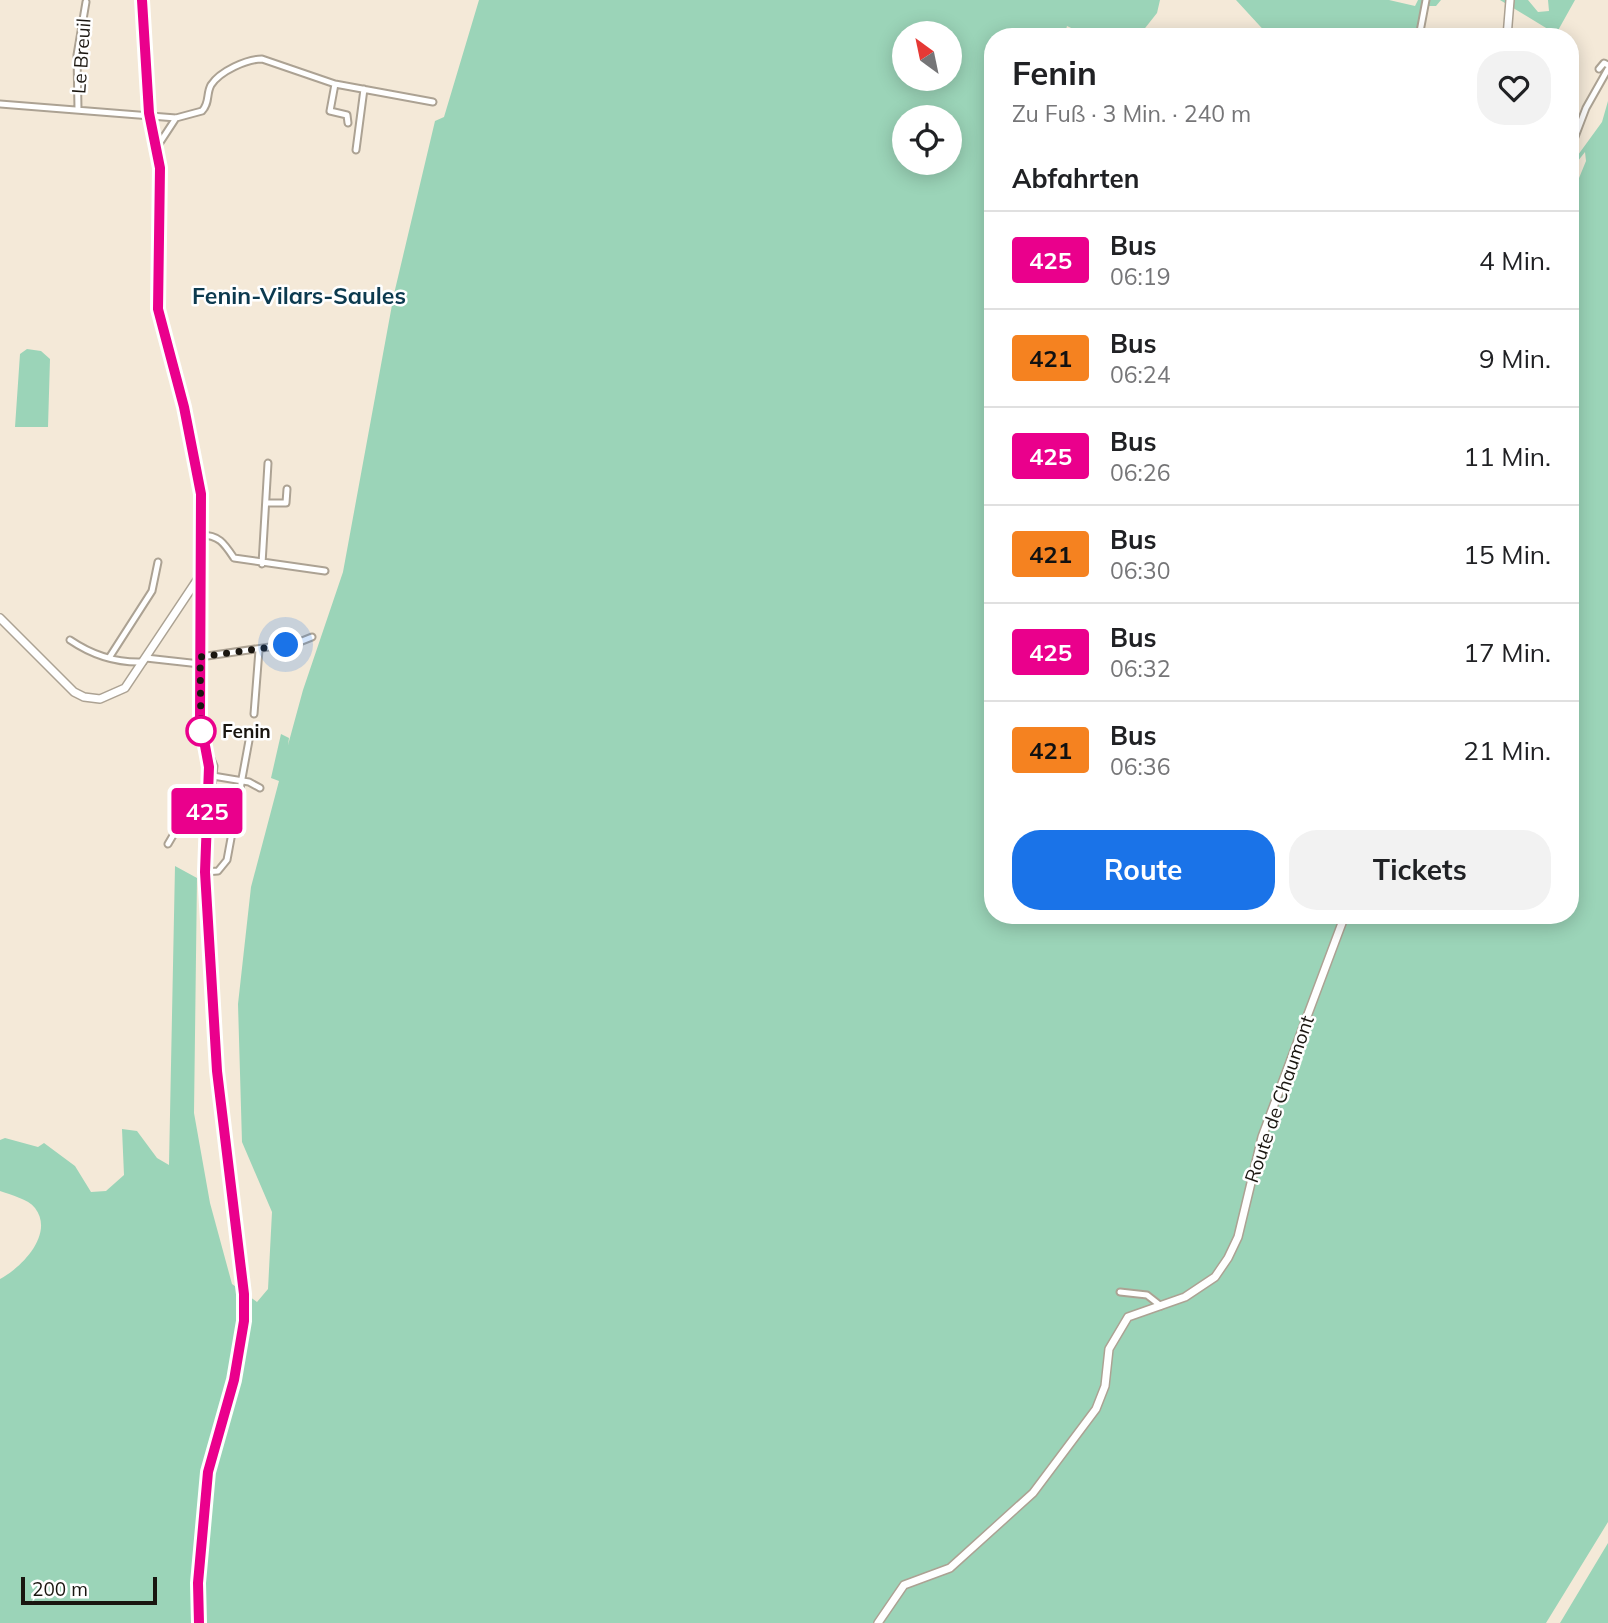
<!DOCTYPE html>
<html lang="de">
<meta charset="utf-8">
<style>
:root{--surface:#fff;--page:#f2f2f2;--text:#202124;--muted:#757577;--line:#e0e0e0;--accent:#1a73e8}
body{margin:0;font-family:Mulish,sans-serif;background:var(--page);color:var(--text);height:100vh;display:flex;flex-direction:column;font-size:26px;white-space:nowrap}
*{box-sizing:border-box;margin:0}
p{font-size:23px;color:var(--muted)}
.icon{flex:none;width:38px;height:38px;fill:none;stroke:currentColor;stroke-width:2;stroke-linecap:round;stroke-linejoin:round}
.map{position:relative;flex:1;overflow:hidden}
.drawer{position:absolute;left:984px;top:28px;width:595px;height:896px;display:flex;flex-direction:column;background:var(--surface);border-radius:28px;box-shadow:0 4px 18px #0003}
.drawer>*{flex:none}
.badge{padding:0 14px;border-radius:5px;font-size:24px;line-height:46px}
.needle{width:46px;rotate:327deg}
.tools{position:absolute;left:892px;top:21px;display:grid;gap:14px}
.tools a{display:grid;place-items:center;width:70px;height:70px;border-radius:50%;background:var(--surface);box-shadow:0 4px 18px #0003;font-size:35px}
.scale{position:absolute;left:21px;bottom:18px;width:136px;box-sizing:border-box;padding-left:7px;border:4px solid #1a1610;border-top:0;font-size:19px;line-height:24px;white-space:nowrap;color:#1a1610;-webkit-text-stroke:5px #fff;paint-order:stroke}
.you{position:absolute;width:35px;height:35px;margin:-18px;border:5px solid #fff;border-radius:50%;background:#1a73e8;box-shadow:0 0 0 10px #1a73e833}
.map>.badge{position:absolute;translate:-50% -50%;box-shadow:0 0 0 4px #fff}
h2{padding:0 28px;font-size:26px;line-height:63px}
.round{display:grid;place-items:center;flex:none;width:74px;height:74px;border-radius:28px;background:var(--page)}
.head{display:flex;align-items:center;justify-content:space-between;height:119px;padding:0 28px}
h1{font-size:33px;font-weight:700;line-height:52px}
.button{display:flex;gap:14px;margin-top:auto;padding:14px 28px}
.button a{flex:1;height:80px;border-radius:28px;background:var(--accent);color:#fff;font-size:28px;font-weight:700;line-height:80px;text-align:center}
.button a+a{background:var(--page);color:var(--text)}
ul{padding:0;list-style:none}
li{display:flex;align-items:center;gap:21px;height:98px;padding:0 28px;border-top:2px solid var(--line)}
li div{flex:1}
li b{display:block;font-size:26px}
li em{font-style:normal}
li .badge{min-width:77px;font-weight:700;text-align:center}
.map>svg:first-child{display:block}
.green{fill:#9bd4b8;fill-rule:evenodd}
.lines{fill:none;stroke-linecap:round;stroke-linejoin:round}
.street-casing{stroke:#aca293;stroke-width:9}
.secondary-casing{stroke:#aca293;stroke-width:10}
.street{stroke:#fff;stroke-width:5}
.secondary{stroke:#fff;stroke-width:7}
.line-casing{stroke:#fff;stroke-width:16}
.line{stroke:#ea008c;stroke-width:10}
.walk{stroke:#1a1610;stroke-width:7;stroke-dasharray:0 12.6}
.stop-dot{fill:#fff;stroke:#ea008c;stroke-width:3.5}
.labels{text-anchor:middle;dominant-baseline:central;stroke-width:5;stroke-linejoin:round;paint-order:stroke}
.street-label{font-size:19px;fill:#1a1610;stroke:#fff}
.stop-label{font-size:19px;font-weight:bold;fill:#1a1610;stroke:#fff;text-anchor:start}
.quarter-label{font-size:23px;font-weight:bold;fill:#0c3a4f;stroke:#fff}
</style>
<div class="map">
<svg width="1608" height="1623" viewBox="0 0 1608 1623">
<rect width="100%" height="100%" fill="#f4e9d8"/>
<!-- green -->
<path class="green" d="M479,0H1160L1157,13L1138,37H1090L1067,26L1064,37H992V915H1570V200L1586,161L1585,152L1570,171V166L1602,122L1608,101V1522L1546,1623H0V1279C21,1268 55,1234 35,1208C28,1199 11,1195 0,1191V1140L5,1138L38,1147L44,1143L75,1166L91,1192L106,1191L124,1175L122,1129L137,1131L157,1158L169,1165L175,866L197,878L194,1113L210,1203L232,1284L257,1302L268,1289L272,1212L242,1142L238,1004L251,887L279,781L271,778L281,734L289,738L288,745L303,690L343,572L394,294L435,121L444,117ZM905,33H950V79H905ZM905,117H950V163H905Z
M1236,0H1389L1415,6L1418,0H1441L1436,6H1428L1423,37H1270Z
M1500,0H1528L1538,12L1549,11L1548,0H1575L1556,34Z
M27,349L41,351L50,359L48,427H15L20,354Z
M1608,1543V1623H1560Z"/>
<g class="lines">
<!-- street casing -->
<g class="street-casing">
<path id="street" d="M1419,37L1426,0
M1599,69L1604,63L1608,65
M335,84L330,111L347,115L348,123
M0,104L176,118L202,111C210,103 206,94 211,85C220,71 247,59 262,59L335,84L433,102
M78,109L77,55L86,2
M157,147L176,118
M356,150L364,89
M1570,150L1586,108L1608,69
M266,503H286L287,489
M201,535C219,535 224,543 234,558L325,571
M262,564L268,463
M70,640C92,655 116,663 143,662
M200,657L297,643L312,637
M109,658L152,591L158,562
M146,658L200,664
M254,714L259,650
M209,754L214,766L211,795
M213,776L249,782L260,788
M168,844L185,815L208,791
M205,872L218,871L227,860L250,735
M1120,1292L1147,1295L1161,1306"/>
</g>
<!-- secondary casing -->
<g class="secondary-casing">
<path id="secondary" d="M142,0L149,113L160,168L158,309L184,407L201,494L200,719L209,767L205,872L217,1071L245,1295L244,1321L234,1380L208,1472L198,1583L199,1623
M1507,37L1510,0
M0,618L74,692L84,697L100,699L125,688L197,580
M878,1623L904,1585L950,1568L1033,1493L1096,1409L1105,1386L1109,1349L1128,1317L1185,1297L1215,1277L1228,1258L1238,1237L1262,1137L1345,915"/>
</g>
<!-- street -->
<use href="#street" class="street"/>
<!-- secondary -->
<use href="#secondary" class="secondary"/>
</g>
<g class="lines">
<!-- line casing -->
<g class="line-casing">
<path id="line" d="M142,0L149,113L160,168L158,309L184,407L201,494L200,719L209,767L205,872L217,1071L244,1294V1321L234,1380L208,1472L198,1583L199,1623"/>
</g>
<!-- line -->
<use href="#line" class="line"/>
<!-- walk -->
<path class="walk" d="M201,731L200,657L286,645"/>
</g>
<!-- markers -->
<circle class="stop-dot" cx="201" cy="731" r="14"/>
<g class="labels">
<!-- street labels -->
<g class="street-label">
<text transform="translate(81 56) rotate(-86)">Le Breuil</text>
<text transform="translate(1279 1099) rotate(-71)">Route de Chaumont</text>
</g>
<!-- stop labels -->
<g class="stop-label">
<text x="222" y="731">Fenin</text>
</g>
<!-- quarter labels -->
<g class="quarter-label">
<text x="299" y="295">Fenin-Vilars-Saules</text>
</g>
</g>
</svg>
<div class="tools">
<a><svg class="needle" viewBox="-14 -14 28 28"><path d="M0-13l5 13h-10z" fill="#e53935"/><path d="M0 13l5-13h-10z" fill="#757577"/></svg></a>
<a><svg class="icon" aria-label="locate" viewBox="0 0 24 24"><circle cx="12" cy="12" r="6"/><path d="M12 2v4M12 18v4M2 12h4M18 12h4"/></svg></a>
</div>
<div class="scale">200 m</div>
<div class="you" style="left:286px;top:645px"></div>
<b class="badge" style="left:207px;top:811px;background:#ea008c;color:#fff">425</b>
<section class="drawer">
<div class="head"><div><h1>Fenin</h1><p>Zu Fuß · 3 Min. · 240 m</p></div><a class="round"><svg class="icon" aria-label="heart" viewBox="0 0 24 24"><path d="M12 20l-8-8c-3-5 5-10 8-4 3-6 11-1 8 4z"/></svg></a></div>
<h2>Abfahrten</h2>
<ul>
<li><span class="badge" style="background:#ea008c;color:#fff">425</span><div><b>Bus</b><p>06:19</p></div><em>4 Min.</em></li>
<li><span class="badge" style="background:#f58220;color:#111">421</span><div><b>Bus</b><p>06:24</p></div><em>9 Min.</em></li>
<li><span class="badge" style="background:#ea008c;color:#fff">425</span><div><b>Bus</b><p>06:26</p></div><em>11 Min.</em></li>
<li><span class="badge" style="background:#f58220;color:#111">421</span><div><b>Bus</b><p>06:30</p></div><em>15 Min.</em></li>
<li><span class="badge" style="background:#ea008c;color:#fff">425</span><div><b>Bus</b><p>06:32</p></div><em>17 Min.</em></li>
<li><span class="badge" style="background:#f58220;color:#111">421</span><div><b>Bus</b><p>06:36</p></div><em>21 Min.</em></li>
</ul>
<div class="button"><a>Route</a><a>Tickets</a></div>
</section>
</div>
